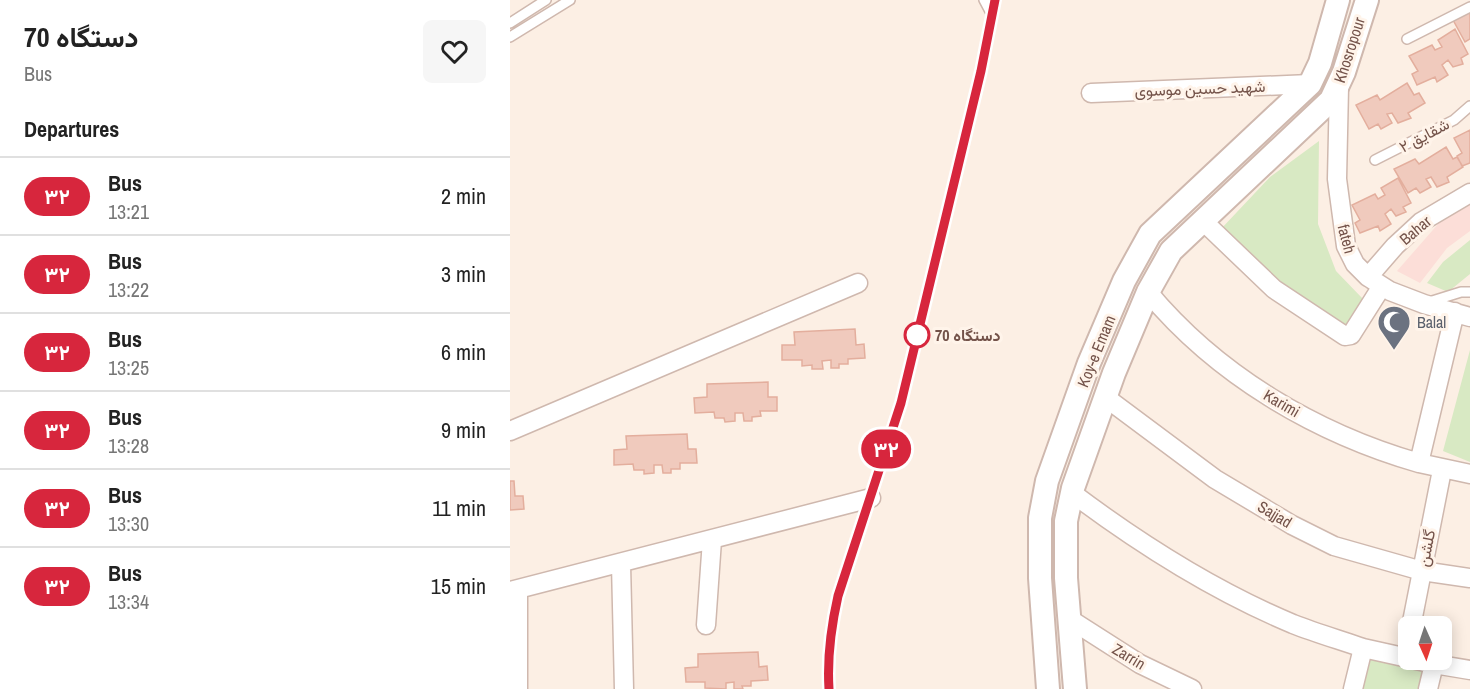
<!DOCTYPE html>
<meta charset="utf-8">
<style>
:root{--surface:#fff;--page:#f6f6f6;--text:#222;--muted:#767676;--line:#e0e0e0}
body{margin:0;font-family:"Archivo Narrow",Vazirmatn,sans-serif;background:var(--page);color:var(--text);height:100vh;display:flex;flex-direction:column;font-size:22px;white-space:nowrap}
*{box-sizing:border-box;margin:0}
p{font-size:20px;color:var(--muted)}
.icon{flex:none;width:33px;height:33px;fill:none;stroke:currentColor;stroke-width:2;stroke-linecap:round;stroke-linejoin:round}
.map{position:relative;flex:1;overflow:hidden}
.side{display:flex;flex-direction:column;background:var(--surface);width:510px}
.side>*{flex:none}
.badge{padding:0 12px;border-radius:20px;font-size:21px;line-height:39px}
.needle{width:39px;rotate:177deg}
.fabs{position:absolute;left:888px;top:616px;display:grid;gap:12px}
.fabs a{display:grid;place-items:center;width:54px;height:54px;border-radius:9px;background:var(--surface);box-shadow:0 3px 15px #0003;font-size:30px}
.map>.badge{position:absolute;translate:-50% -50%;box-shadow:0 0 0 3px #fff}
h2{padding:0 24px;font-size:22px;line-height:54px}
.round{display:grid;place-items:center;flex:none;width:63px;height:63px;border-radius:9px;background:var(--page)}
.summary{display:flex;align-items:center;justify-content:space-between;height:102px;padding:0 24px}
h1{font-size:28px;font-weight:700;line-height:45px}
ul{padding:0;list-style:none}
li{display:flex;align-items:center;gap:18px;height:78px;padding:0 24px;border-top:2px solid var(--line)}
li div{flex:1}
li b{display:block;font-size:22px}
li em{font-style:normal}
li .badge{min-width:66px;font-weight:700;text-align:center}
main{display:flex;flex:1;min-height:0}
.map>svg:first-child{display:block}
.commercial{fill:#fcded8}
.green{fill:#d8e9c3}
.building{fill:#f0cabd;stroke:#e3ae9d;stroke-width:1.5}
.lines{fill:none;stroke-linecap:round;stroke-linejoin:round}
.service-casing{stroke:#cfb8ae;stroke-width:12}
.minor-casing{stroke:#cfb8ae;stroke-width:21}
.tertiary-casing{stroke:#cfb8ae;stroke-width:26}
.service{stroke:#fff;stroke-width:9}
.minor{stroke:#fff;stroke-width:18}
.tertiary{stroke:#fff;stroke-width:22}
.line-casing{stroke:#fff;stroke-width:14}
.line{stroke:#d7263d;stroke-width:9}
.stop-dot{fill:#fff;stroke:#d7263d;stroke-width:3}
.labels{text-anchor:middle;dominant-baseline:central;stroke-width:6;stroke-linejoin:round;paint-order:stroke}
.street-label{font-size:16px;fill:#74534a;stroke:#fff4ea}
.worship-label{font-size:16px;fill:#5b616d;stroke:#fff4ea;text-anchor:start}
.stop-label{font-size:16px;font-weight:bold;fill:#74534a;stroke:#fff4ea;text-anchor:start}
</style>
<main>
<section class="side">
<div class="summary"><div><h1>70 دستگاه</h1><p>Bus</p></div><a class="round"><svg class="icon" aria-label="heart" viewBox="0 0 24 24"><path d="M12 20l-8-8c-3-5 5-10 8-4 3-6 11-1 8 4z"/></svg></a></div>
<h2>Departures</h2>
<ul>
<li><span class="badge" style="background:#d7263d;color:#fff">۳۲</span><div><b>Bus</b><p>13:21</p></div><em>2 min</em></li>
<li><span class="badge" style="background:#d7263d;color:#fff">۳۲</span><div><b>Bus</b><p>13:22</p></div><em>3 min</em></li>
<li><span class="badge" style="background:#d7263d;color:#fff">۳۲</span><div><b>Bus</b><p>13:25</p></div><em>6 min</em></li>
<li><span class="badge" style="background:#d7263d;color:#fff">۳۲</span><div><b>Bus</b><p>13:28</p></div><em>9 min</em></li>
<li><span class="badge" style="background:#d7263d;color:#fff">۳۲</span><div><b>Bus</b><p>13:30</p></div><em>11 min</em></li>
<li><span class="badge" style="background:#d7263d;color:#fff">۳۲</span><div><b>Bus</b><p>13:34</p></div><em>15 min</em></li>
</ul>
</section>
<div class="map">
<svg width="960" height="689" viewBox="0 0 960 689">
<rect width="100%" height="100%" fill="#fcefe4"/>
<!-- commercial -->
<path class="commercial" d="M960,205V231L937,248L910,283L887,271L929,223Z"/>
<!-- green -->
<path class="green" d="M809,141L808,224L826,271L853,299L831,332L759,282L710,230L760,177Z
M960,240V274L938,292L917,283L933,262Z
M960,350V462L933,451Z
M857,657L918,668L912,689H849Z"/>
<!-- building -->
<path class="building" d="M960,9V39L955,42L942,18Z
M945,29L958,54L951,58L953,64L943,67L938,60L932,65L938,75L927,82L925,77L907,85L902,74L908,71L899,56L922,45L925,50L932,47L928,40Z
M897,83L904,95L909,93L915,103L898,113L901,118L888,123L882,113L877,114L882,123L871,129L868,124L859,129L846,105L867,95L870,100Z
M960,130V163L952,166L947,156L952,153L944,138Z
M936,147L943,159L947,157L953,167L937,177L939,182L927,187L921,177L916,179L921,187L910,193L906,188L898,193L884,169L905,159L909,164Z
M888,178L901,203L893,207L896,212L886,216L881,209L875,214L881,224L870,231L868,226L850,233L845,223L850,220L842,205L865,194L868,199L875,195L871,188Z
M345,329L346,345L354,344L355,358L338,359V364H329V368H321V360L312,361L313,369H302V365L292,366V360H272V345H285L284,332Z
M258,382V397H267V411H250L251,416L242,417V421H234L233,413H225V421L215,422L214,418H205L204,412L185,413L184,398L197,397V384Z
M177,434L178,449H186L187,463H170V469H161V473H153L152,465H144V473L134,474V470H124L123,464L104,465V450L117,449L116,436Z
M0,481H4L5,496H13L14,509L0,510Z
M248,652L249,667L257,666L258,680L241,681V686H232L233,689H224V682L216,683V689L195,688V682H176L175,668L188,667V654Z"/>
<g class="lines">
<!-- service casing -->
<g class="service-casing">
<path id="service" d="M474,0L482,15
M0,23L36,0
M0,37L60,0
M897,39L960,7
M865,160L944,120L960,106
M919,302L951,292H960
M319,689C317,657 321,627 328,595L391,403L471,71L485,0"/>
</g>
<!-- minor casing -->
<g class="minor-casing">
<path id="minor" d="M829,87L827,179L836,246L845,264L858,277L880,291L914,304L960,317
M581,93L800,84
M693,221L764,289L835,336L841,335L872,286
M858,277L885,246L911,222L960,193
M638,292C707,375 805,433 909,463
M945,312L909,463L960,474
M595,397L705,479L782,525L824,546L912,571L960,578
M0,431L348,283
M562,493C630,544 704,591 783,624C806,633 830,640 853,648
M111,564L114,689
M0,591L361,498
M8,591V689
M558,618L630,664L682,689
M196,625L202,540
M901,627L932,470
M906,660L924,664L918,689
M924,664L960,670
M843,689L853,648L898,658"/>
</g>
<!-- tertiary casing -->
<g class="tertiary-casing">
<path id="tertiary" d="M538,689L530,578V518L537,481L579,363L614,281L640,234L800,84L810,63L828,0
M565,689L556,578V521L563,488L604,373L638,292L661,251L821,100L834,72L857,0"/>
</g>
<!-- service -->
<use href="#service" class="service"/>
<!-- minor -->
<use href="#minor" class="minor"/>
<!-- tertiary -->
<use href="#tertiary" class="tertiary"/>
</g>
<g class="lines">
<!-- line casing -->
<g class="line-casing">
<path id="line" d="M319,689C317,657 321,627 328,596L391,403L471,71L485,0"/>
</g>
<!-- line -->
<use href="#line" class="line"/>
</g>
<!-- icons -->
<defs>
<g id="mosque-pin" transform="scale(1.725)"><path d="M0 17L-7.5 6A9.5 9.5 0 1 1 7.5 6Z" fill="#6b7280" stroke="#fff4ea"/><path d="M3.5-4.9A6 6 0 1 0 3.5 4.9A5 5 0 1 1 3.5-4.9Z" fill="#fff"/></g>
</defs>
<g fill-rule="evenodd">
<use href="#mosque-pin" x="884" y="322"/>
</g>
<!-- markers -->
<circle class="stop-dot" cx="407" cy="335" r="12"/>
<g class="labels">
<!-- street labels -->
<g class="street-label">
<text transform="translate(839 50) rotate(-72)">Khosropour</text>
<text transform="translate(690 88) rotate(-2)">شهید حسین موسوی</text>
<text transform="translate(914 135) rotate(-28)">شقایق ۲</text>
<text transform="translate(905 230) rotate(-40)">Bahar</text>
<text transform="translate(837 239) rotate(75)">fateh</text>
<text transform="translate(586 351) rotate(-68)">Koy-e Emam</text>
<text transform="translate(772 403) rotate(30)">Karimi</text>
<text transform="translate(765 514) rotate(31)">Sajjad</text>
<text transform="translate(916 548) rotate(-79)">گلشن</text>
<text transform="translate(619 656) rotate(31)">Zarrin</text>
</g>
<!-- worship labels -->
<g class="worship-label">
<text x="907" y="322">Balal</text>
</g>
<!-- stop labels -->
<g class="stop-label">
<text x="425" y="335">70 دستگاه</text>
</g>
</g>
</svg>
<div class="fabs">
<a><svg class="needle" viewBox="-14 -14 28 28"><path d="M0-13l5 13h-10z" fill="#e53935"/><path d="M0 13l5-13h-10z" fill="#767676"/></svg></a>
</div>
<b class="badge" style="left:376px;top:449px;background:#d7263d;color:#fff">۳۲</b>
</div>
</main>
